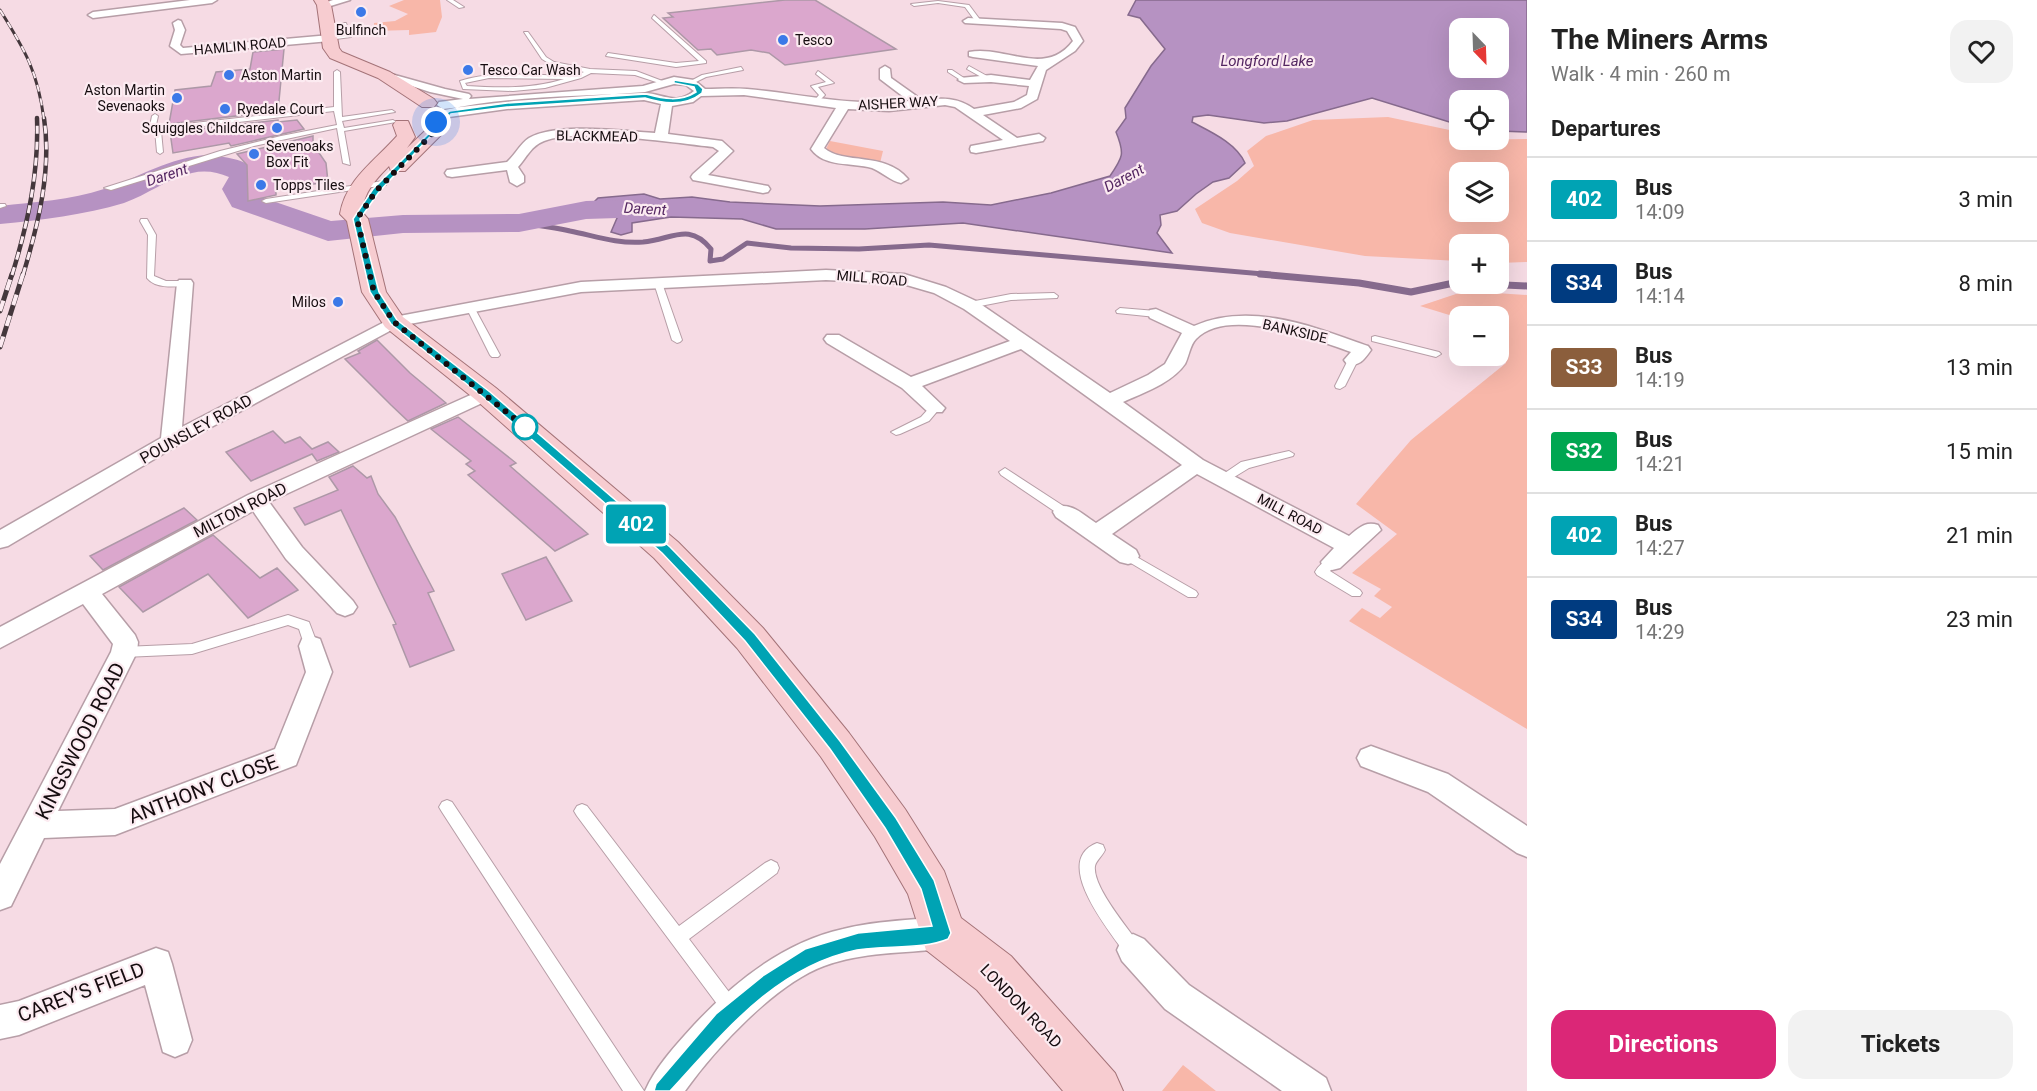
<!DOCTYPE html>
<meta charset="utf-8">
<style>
:root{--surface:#fff;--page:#f2f2f2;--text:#222;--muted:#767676;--line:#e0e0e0;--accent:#db2777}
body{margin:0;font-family:Roboto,sans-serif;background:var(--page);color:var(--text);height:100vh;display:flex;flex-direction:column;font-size:22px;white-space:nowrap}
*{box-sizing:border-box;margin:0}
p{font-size:20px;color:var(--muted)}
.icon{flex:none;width:33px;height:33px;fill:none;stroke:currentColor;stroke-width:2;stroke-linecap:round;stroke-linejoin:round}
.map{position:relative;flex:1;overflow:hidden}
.side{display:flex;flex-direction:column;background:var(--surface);width:510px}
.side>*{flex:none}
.badge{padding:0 12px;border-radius:4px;font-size:21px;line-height:39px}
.needle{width:39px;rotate:157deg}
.buttons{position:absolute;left:1449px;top:18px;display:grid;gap:12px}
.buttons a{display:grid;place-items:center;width:60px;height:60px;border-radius:12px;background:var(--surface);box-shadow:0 6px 24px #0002;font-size:30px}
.you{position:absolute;width:30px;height:30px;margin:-15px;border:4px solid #fff;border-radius:50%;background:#1a73e8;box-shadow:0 0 0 9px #1a73e833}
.map>.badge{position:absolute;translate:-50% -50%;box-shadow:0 0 0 3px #fff}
h2{padding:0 24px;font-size:22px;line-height:54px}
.round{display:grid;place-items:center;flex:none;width:63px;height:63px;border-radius:18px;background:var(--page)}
.headline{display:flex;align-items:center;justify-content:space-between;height:102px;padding:0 24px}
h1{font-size:28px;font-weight:700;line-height:45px}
.cta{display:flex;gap:12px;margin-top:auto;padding:12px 24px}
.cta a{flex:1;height:69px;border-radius:18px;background:var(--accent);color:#fff;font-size:24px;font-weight:700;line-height:69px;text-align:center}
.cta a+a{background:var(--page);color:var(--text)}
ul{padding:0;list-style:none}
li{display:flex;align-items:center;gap:18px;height:84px;padding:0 24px;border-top:2px solid var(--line)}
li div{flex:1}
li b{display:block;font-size:22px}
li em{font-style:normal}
li .badge{min-width:66px;font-weight:700;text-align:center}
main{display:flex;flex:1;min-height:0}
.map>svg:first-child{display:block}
.green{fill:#f8b7a9;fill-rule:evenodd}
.water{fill:#b692c2;stroke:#866a8d;stroke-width:1.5;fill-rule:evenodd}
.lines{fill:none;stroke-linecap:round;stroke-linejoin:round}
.stream-far1{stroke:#866a8d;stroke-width:5}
.stream{stroke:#866a8d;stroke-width:7}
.river{fill:#b692c2;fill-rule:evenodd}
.building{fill:#dba7cd;stroke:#ad98a7;stroke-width:1.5}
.lane-casing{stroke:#b79ea7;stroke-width:2}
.street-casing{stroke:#b79ea7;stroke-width:3}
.primary-casing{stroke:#a47378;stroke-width:2}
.lane{fill:#fff;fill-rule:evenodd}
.street{fill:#fff;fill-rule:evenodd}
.primary{fill:#f7ccd0;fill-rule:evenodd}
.rail-far2-casing{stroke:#44373c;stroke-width:3}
.rail-far1-casing{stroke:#44373c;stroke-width:4.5}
.rail-casing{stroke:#44373c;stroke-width:5}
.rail-far2{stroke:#fcebf1;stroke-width:2;stroke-dasharray:7;stroke-linecap:butt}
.rail-far1{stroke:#fcebf1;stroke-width:3;stroke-dasharray:8;stroke-linecap:butt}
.rail{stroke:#fcebf1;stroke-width:4;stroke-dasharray:11;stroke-linecap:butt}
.line{fill:#00a3b4;stroke:#fff;stroke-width:1.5}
.walk{stroke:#160d10;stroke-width:6;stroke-dasharray:0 10.8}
.poi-dot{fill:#3b79e8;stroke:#fcebf1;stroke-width:2}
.stop-dot{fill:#fff;stroke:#00a3b4;stroke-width:3}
.labels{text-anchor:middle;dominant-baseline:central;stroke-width:4.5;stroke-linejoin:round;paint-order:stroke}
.far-poi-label{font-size:14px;fill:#160d10;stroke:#fcebf1;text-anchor:start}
.far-street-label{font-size:14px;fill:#160d10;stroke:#fcebf1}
.far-water-label{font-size:15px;font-style:italic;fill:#542762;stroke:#fcebf1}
.street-label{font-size:16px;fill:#160d10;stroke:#fcebf1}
.near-street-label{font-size:20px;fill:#160d10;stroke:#fcebf1}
</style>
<main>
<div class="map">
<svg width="1527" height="1091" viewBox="0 0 1527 1091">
<rect width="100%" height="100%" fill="#f6dbe4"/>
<!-- green -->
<path class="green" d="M404,0H440L442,17L436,32L409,35V30L374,31V23L395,21L408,14L389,6Z
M1388,117L1459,132L1460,140L1527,139V262L1499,263L1498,244H1460L1459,261L1365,256L1230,233L1202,223L1195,209L1237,181L1254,166L1247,151L1266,136L1313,120ZM1460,172H1498V212H1460Z
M830,141L883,151L880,163L823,155Z
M1465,291L1527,295V729L1349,621L1362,608L1380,618L1392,607L1374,596L1381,589L1352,573L1397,534L1356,504L1411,440L1506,363L1499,346L1498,316L1459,318L1420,306Z
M1183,1065L1216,1091H1162Z"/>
<!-- water -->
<path class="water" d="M1136,0H1527V132L1499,131L1498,100H1460L1459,125L1372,98L1287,121L1264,123L1208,115L1193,117L1192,122C1211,132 1236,143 1245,163L1229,178L1213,182L1196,194L1177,211L1160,215L1161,225L1157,233L1172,253L963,223L865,229H776L742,219L671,217L632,223V232L621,235L611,232L617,218L614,212L586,210L598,198L644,194L660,199L692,197L730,202L820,206L943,202L991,205L1051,193L1110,176C1123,157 1125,154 1116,132L1126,118L1125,108L1151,66L1165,49L1140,18L1128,15ZM1460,28H1498V68H1460Z"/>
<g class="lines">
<!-- stream-far1 -->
<path class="stream-far1" d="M519,223C536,225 553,227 570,231C595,236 617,244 643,242C673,239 689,222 711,249L710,261L723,259L747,243L791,248L859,249L929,245L1276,275"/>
<!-- stream -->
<path class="stream" d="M1260,274L1359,283L1411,292L1449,284H1475
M1484,284L1527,286"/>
<!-- river -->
<path class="river" d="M208,155C225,157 249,159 259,174L252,189L255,195L331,221L403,215L519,214L586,201L650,199L661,202L665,208L661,214L650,217L586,219L519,232L403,233L328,241L232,207L222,189L229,177C217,172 205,170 192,173C168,178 147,195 124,203C84,215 42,220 0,224V206C34,202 71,200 104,189C140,177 170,157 208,155Z"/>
</g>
<!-- building -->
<path class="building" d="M785,0H815L896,49L785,65L769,53L751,50L717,55L711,49L698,50L663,18L673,17L668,13Z
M284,49L278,111L169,124L175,90L211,86L216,72L250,69L253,52Z
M278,120V122L297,120L304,129L231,146L229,143L173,153L170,132Z
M313,136V144L326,163L328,182L276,189V195L248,201L247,165L237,154Z
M377,340L410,373L446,403L408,421L391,405L345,359L360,353L358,351Z
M458,417L516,463L510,466L588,534L555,551L468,475L475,471L466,464L471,461L431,429Z
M273,431L285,443L300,437L312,449L328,442L339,452L317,461L312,454L251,481L226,452Z
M353,466L367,478L371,476L378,494L395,517L434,591L428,593L454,650L410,667L393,625L396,624L341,510L305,525L294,508L338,490L329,477Z
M184,508L197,520L103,570L90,556Z
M213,535L260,578L277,568L298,590L248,618L208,574L143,612L119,587Z
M546,557L572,601L526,620L502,574Z"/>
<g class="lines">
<!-- lane casing -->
<g class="lane-casing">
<path id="lane" d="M447,0H453L464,7L459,8Z
M938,1L969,5L981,21L976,22L965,7L938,3L914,6L911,4Z
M654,15L706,61V63L676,67L606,56L608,53L676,63L699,61L652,18Z
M327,23H346L351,37L328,40V38L345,36L342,26H325Z
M524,32H528L546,57L554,62L590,69L636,71L665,82L662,84L635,75L591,73L581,78L545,88L513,91L463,89L460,81C498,69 537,77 576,75L584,72L550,64L542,59ZM489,78L564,79C533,89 499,88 467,86L465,83Z
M969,66L987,76L988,77L983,78L967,69Z
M741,67L743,70L706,77L690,85L687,83L702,75Z
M337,70L340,72L342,117L392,110L395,112L342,121L344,128L393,120L396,122L344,131L350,165L343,163L337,128L254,146L111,190L104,188L220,151L281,136L337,125L334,111L161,131L163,152L160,154L157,152L155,130L150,126L152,116L155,114L158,116L156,125L159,127L334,107V72Z
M948,70H952L967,80L962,81L948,72Z
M818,71L834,83L818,87L825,95L817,103L814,101L819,95L811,86L826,82L816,74Z
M383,181H386V185L266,203L262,201L266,199Z
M0,204H5L6,206L0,208Z
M141,219H147L156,235L154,276L166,281H188V285C175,287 156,289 147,278L148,235L140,221Z
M658,280L662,283L682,340L680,342L677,343L672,340L654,283Z
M1054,293L1058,296L1057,298L1011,300L970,308L966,305L970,302L1011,294Z
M470,304L474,307L500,355L498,357H492L490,355L466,307Z
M1120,308L1156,311L1161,314L1156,317L1117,313L1116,311Z
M1375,336L1439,352L1441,354L1436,357L1372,341V337Z
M1353,357L1358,360L1345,386L1340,389L1336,388L1335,386L1348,360Z
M935,405L940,408L929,421L900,434L896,435L891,432L921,417L931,406Z
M1289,451L1294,454L1293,456L1249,468L1226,482H1218L1216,479L1241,462Z
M1005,468L1068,509L1070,512L1068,515H1060L1001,475L999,472Z
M1128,552L1196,591L1198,594L1196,597H1188L1124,559L1122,556L1124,553Z
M1332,558L1338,562L1330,571L1360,590L1362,593L1360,596H1352L1317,575L1315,572C1318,566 1325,560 1332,558Z
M288,615L309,622L318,646L316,650L311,651L306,650L299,629L288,625L192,654L124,657L119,656L117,652L119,648L124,647L192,644Z
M447,800L452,802L644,1091H623L442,812L439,807L442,802Z
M582,804L587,806L679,926L765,863L771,860L777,863L779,868L777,873L689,939L738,1004L741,1010L738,1016L732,1019L726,1016L577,816L574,811L577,806Z
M1097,843L1103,845L1105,850C1103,855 1096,861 1095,866C1092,886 1127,927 1139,944L1142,950L1139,956L1133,959L1127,956C1111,933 1050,861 1097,843Z"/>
</g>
<!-- street casing -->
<g class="street-casing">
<path id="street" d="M190,0H217L212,3L93,18L88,15L93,12Z
M333,0H350L324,8L319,5Z
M968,18L1062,23L1075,27L1083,41L1075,51L1046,70L1037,99L1021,108L983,115L1017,138L1039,134L1045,138L1043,141L976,153L971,152L970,149L971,146L1003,140L955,107L945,105L889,111L848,109L824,148C843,165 885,151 908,179L901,183C891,181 882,172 872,168C851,162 825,168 811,149L836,108L744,95L701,96L693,102L672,106L668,134L722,141L733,151L708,175L768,186L770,189L768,192L763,193L693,180L691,177L693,174L719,151L713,147C675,143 578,128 544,141C532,145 526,158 518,167L524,176V182L517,186L510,182L507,170L452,177L447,176L445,173L447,170L507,162C515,155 520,144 529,138C556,122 624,131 655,133L661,104L644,100L507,109L449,117L445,116V110C505,96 580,96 642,93C661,92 675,107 694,91L686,85L674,84L645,92L514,101L443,109L437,105L439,102L463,99L430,92L378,75L384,72L445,89L469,94L471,96L469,99L643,86L674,77L694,80L705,89C718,89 733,88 747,89C801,94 854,107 909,101L880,79V69L885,66L890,69L891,78L922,100C943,98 957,97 974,109L1014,102L1027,95L1029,86L991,82L964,83L958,80L960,78L991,75L1030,80L1038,66L973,57L969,56V52C1005,45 1045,78 1073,41L1067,31L1061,29L965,23L963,21Z
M178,20L181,21L185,30L180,45L183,48L330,35L335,38L330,41L181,54L170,46L175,30L173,23Z
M826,270L904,274L946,287L976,301L1110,393L1148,375L1165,364L1182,333L1150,318L1148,314L1150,310L1156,309L1194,326C1251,301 1314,327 1368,346L1371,350C1364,360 1359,367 1347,364L1344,360L1351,352C1315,339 1227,306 1196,339C1190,345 1189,356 1185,364C1172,383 1143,393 1123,402L1203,460L1349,536C1359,528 1365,521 1378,525L1381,530L1340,568L1332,570L1324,568L1321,562L1334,548L1197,474L1112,534L1136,550L1139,556L1136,562L1128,564L1120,562L1056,517L1053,512L1056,507C1072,502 1083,515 1096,523L1182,465L1021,349L922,386L945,408L942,412H928L902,388L827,343L824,339L827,335H839L911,377L1010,341L964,309L934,293L903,284L826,280L581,292L399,326L178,445L8,546L0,548V530L161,438L177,283L179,280H191L193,283L182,427L394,317L581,282Z
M486,388L493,390L495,394L493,398L269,502L302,547L353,601L357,607L353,613L345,616L337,613L286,559L253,511L102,594L135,635L138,642L137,652L58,811L115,809L275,749L306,672L299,646L302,639L311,636L320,639L332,672L296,765L115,835L44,838L11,906L0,910V864L111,652L113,644L83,604L0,648V627L248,495Z
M1371,746L1448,774L1527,826V857L1517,853L1428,792L1361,766L1357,758L1361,750Z
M943,917L954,922L959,933L954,944L943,949C904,953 862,952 824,966C775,984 715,1049 685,1091H645C656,1066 676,1045 694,1025C734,982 784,942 843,929C875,921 910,920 943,917Z
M1133,934L1144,939L1189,985L1326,1078L1331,1091H1282L1165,1009L1122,961L1117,950L1122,939Z
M156,948L168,952L172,964L192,1040L187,1052L175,1057L163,1052L145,985L19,1035L0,1039V1005L19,1001Z"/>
</g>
<!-- primary casing -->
<g class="primary-casing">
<path id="primary" d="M314,0H328L331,5L339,48L342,52L390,72L434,99L437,103L434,107H422L378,78L330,58L323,48L317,5Z
M440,115L446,116L449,120L441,135L405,171H391L389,166C375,180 364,192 362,212L368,219L386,292L403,317L496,388L678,542L763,628L849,733L905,809L944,871L961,918L1011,956L1115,1073L1123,1091H1063L977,990L926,950L908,894L875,837L821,757L737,648L654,558L476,400L385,327L362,292L347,221L340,214C346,179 375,161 397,136L393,125L396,121H408L415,137L407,148L427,129L434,116Z"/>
</g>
<!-- lane -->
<use href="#lane" class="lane"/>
<!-- street -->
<use href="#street" class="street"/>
<!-- primary -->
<use href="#primary" class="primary"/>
<!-- rail-far2 casing -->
<g class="rail-far2-casing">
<path id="rail-far2" d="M0,10C25,50 38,72 44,120"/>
</g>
<!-- rail-far1 casing -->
<g class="rail-far1-casing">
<path id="rail-far1" d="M12,275C28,223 39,172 37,118
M23,275C38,225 52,170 44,118"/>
</g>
<!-- rail casing -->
<g class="rail-casing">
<path id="rail" d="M0,311L12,274
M0,347L23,274"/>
</g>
<!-- rail-far2 -->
<use href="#rail-far2" class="rail-far2"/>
<!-- rail-far1 -->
<use href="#rail-far1" class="rail-far1"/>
<!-- rail -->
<use href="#rail" class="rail"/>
</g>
<!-- line -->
<path class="line" d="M674,80L698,84L703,89L702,93C686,106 664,104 645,98L507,107L451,114L379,192L360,219L379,292L397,320L490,392L670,547L755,634L840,741L896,818L934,880L951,933L948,939C923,950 885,945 857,950C774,967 721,1036 670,1091H654L656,1084L716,1014L764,975L805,949L858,933L932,926L921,889L885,828L830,749L745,641L662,553L483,397L391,324L370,292L353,219L373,189L432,130L438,119L450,111L507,103L646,94C664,99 680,102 696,92L694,87L674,83Z"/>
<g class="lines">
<!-- walk -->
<path class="walk" d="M436,122L440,120L438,128L376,191L357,219L374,292L394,322L525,427"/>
</g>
<!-- markers -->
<g class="poi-dot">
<circle cx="361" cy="12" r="6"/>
<circle cx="783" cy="40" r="6"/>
<circle cx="468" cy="70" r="6"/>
<circle cx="229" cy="75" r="6"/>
<circle cx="177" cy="98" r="6"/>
<circle cx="225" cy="109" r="6"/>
<circle cx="277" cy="128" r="6"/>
<circle cx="254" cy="154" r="6"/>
<circle cx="261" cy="185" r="6"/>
<circle cx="338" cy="302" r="6"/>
</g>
<circle class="stop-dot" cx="525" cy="427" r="12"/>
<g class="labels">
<!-- far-poi labels -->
<g class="far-poi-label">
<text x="361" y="30" text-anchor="middle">Bulfinch</text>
<text x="795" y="40">Tesco</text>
<text x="480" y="70">Tesco Car Wash</text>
<text x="241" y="75">Aston Martin</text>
<text x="165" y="90" text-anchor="end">Aston Martin<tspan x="165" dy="16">Sevenaoks</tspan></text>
<text x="237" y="109">Ryedale Court</text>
<text x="265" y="128" text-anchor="end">Squiggles Childcare</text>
<text x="266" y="146">Sevenoaks<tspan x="266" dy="16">Box Fit</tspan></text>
<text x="273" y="185">Topps Tiles</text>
<text x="326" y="302" text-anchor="end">Milos</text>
</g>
<!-- far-street labels -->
<g class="far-street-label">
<text transform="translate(240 46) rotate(-5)">HAMLIN ROAD</text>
<text transform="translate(898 103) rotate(-3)">AISHER WAY</text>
<text transform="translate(597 136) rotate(1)">BLACKMEAD</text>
<text transform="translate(872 278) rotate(5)">MILL ROAD</text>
<text transform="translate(1295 331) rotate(13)">BANKSIDE</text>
<text transform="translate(1290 514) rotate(28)">MILL ROAD</text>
</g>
<!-- far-water labels -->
<g class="far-water-label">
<text x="1267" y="61">Longford Lake</text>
<text transform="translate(167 175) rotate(-18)">Darent</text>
<text transform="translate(1124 178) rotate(-28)">Darent</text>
<text transform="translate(645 209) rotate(3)">Darent</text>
</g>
<!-- street labels -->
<g class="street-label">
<text transform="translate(196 429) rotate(-29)">POUNSLEY ROAD</text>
<text transform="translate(240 510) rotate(-27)">MILTON ROAD</text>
<text transform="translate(1021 1006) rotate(46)">LONDON ROAD</text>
</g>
<!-- near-street labels -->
<g class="near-street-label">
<text transform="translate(80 741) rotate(-63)">KINGSWOOD ROAD</text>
<text transform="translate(203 789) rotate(-21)">ANTHONY CLOSE</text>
<text transform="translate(81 992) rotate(-21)">CAREY'S FIELD</text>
</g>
</g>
</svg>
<div class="buttons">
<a><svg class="needle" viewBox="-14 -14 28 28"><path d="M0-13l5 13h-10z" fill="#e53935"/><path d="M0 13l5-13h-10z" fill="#767676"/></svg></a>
<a><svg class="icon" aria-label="locate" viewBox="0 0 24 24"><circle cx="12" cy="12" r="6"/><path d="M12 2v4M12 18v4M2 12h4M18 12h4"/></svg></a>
<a><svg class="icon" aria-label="layers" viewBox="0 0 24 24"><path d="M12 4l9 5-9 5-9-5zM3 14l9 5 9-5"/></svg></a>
<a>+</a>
<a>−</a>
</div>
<div class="you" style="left:436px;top:122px"></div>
<b class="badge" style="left:636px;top:524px;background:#00a3b4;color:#fff">402</b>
</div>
<section class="side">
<div class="headline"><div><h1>The Miners Arms</h1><p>Walk · 4 min · 260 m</p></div><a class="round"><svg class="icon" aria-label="heart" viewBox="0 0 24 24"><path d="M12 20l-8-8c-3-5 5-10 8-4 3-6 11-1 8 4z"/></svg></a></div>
<h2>Departures</h2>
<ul>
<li><span class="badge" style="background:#00a3b4;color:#fff">402</span><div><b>Bus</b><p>14:09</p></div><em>3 min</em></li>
<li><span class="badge" style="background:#003b80;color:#fff">S34</span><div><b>Bus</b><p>14:14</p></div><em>8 min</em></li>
<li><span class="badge" style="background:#8b5e3c;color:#fff">S33</span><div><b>Bus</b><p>14:19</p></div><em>13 min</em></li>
<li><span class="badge" style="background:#00a651;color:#fff">S32</span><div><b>Bus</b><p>14:21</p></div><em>15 min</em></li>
<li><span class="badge" style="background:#00a3b4;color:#fff">402</span><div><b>Bus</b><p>14:27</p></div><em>21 min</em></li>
<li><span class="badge" style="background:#003b80;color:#fff">S34</span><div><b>Bus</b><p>14:29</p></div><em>23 min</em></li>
</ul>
<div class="cta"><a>Directions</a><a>Tickets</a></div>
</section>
</main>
